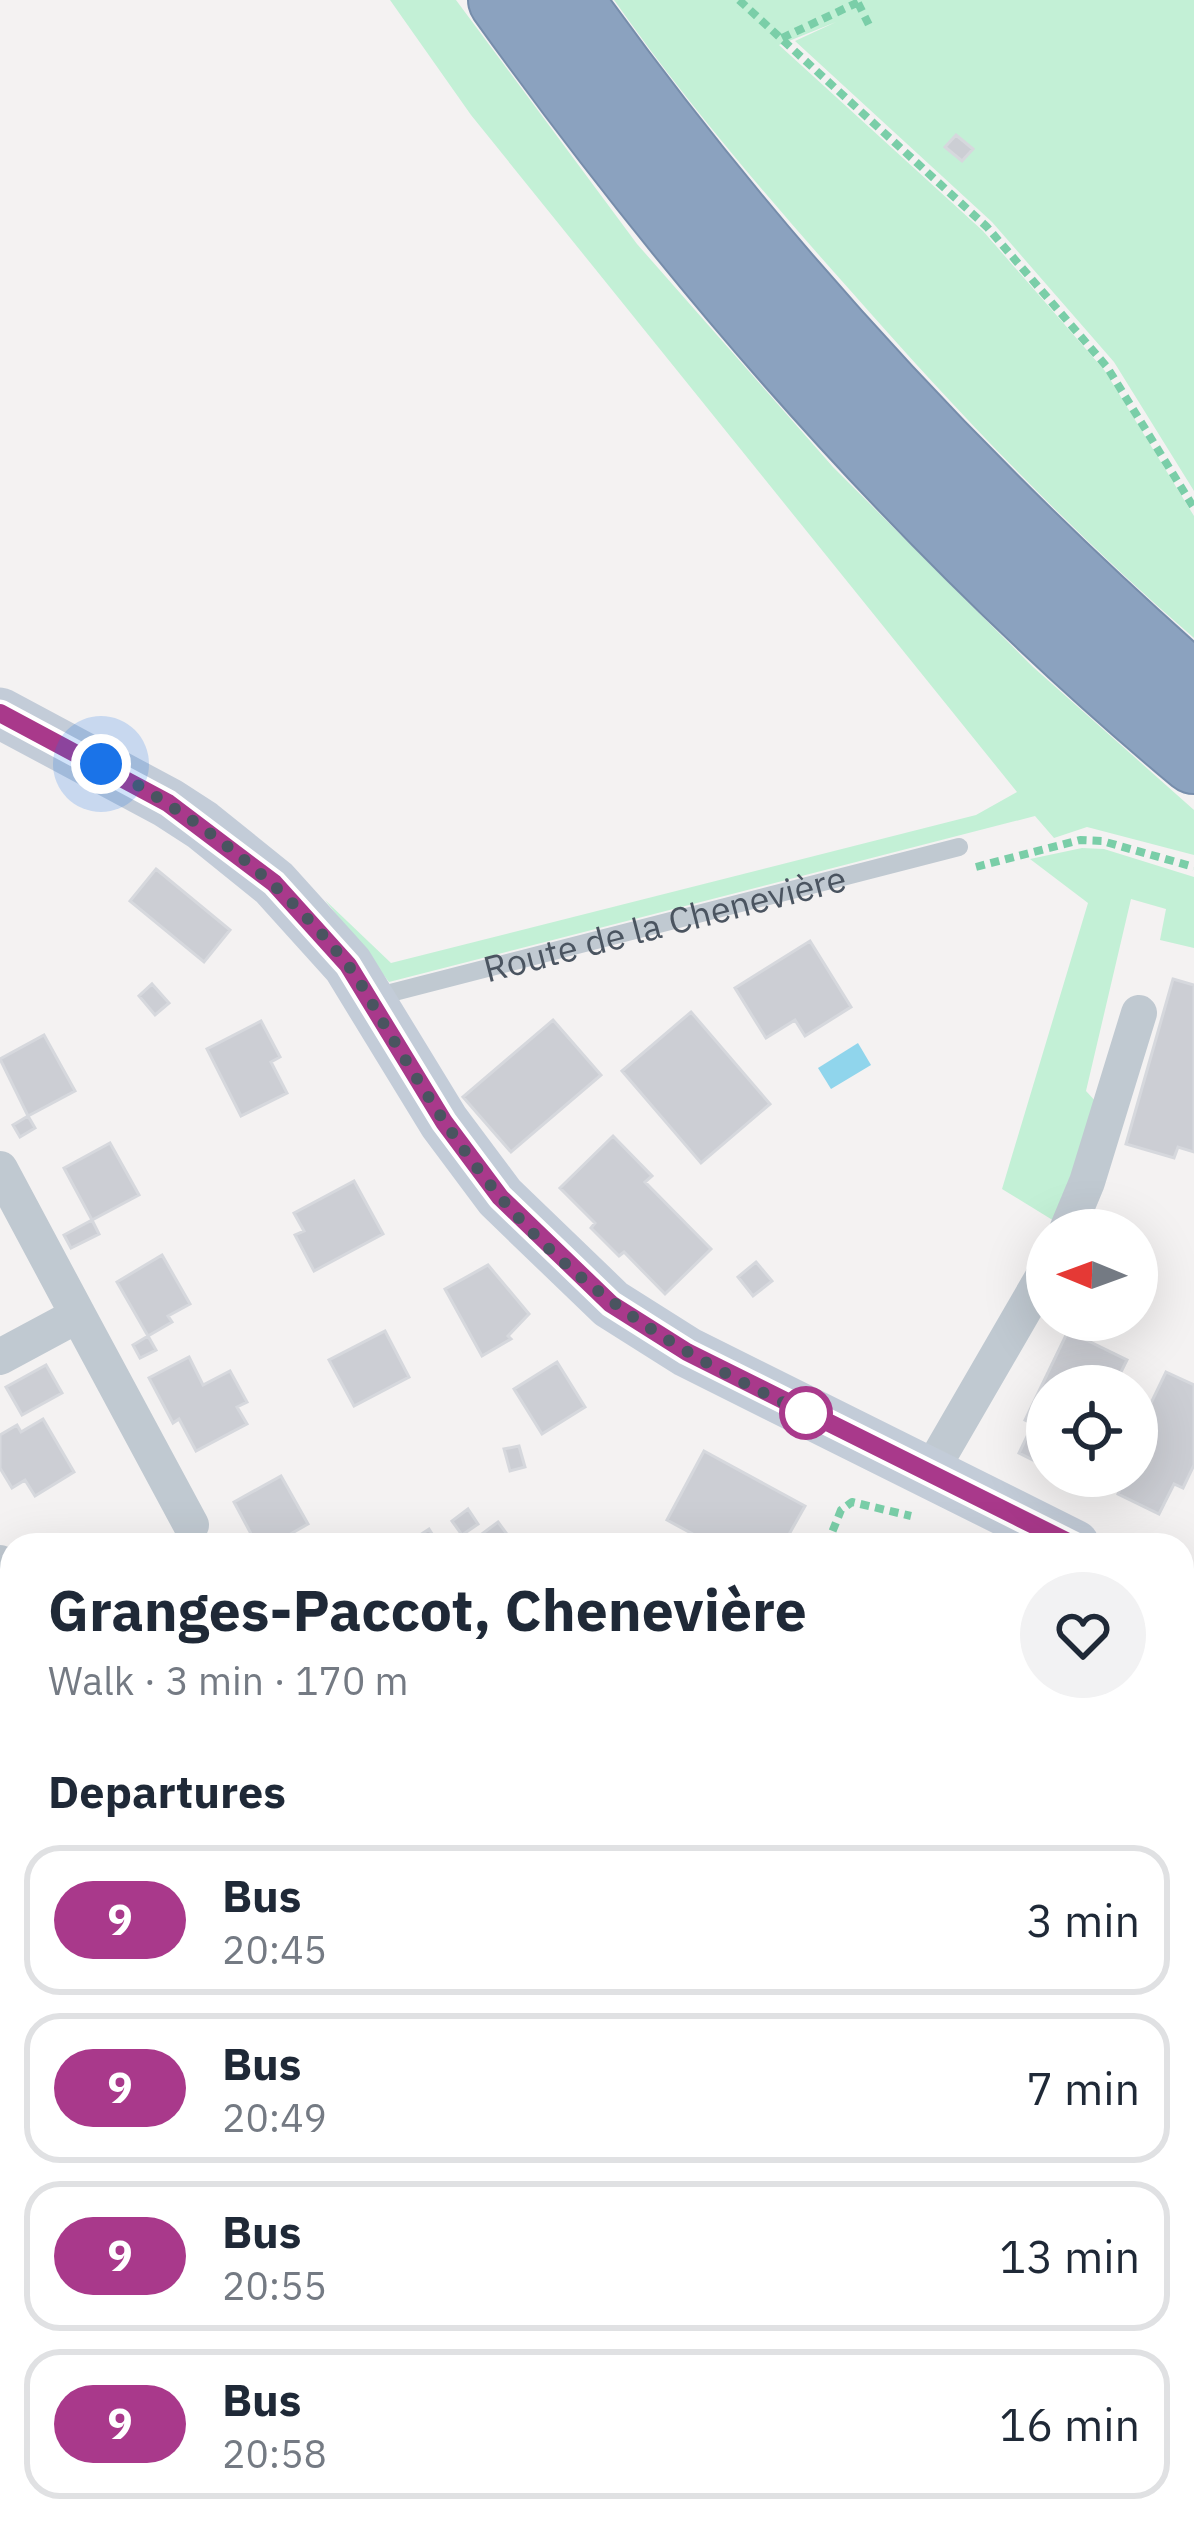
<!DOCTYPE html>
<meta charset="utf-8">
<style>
:root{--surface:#fff;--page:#f2f2f3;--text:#1f2937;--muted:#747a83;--line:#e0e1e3}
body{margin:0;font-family:"IBM Plex Sans",sans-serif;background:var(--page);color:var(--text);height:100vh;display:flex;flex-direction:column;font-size:45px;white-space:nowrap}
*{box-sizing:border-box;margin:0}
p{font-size:39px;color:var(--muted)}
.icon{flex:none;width:66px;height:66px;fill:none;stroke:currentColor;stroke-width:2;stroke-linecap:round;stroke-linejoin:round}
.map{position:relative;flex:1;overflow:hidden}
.panel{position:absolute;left:0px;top:1533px;width:1194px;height:1008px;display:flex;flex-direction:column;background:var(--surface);border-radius:36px 36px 0 0;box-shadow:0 12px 48px #0002}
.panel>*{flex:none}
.badge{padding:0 24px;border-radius:39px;font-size:42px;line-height:78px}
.needle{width:78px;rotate:271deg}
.tools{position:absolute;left:1026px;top:1209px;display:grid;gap:24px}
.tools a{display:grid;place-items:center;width:132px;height:132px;border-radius:50%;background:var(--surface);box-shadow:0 12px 48px #0002;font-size:60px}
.you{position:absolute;width:60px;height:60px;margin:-30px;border:9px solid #fff;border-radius:50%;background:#1a73e8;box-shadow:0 0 0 18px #1a73e833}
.map>.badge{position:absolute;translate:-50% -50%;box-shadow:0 0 0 6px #fff}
h2{padding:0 48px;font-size:45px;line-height:108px}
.round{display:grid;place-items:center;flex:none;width:126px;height:126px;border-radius:63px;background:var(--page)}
.summary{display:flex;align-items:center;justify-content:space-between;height:204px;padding:0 48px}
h1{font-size:57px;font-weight:700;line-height:90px}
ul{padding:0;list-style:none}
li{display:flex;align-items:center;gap:36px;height:150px;margin:0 24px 18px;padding:0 24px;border:6px solid var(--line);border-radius:36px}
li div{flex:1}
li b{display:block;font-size:45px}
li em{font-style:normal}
li .badge{min-width:132px;font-weight:700;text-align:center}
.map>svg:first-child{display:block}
.green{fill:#c3f0d6}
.water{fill:#90d5ec}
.building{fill:#ccced4;stroke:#d6d8dd;stroke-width:3}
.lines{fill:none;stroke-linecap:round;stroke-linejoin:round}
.highway-casing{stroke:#768dab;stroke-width:70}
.path{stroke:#7acea8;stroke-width:8;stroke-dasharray:9 6;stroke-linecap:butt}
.lane{stroke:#c0c9d1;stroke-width:18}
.street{stroke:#c0c9d1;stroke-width:36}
.secondary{stroke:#c3ccd8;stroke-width:51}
.highway{stroke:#8ba2bf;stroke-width:66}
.line-casing{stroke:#fff;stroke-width:27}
.line{stroke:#a9398b;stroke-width:18}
.walk{stroke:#4a5460;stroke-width:12;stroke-dasharray:0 21.6}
.stop-dot{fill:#fff;stroke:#a9398b;stroke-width:6}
.labels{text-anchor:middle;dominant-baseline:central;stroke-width:9;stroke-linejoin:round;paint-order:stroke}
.street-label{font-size:36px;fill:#4a5460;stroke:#fff}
</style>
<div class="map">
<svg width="1194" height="2541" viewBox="0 0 1194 2541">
<rect width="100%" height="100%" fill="#f4f2f2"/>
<!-- green -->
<path class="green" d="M390,0H456L637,244L833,467L1033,667L1194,810V855L1087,827L1054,838L1035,816L389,982L325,900L391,963L976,815L1017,792L471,115Z
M614,0H1194V491L1114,362L992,222L795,41L836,22L779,45L983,231L1105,371L1194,516V638C1070,531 957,412 849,289C766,196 686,102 614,0Z
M1082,848L1104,849L1194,877V948L1160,940L1166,909L1131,899L1086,1091L1099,1105L1059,1224L1002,1189L1088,903L1030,859Z
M355,2529H802L810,2541H363Z"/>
<!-- water -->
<path class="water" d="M858,1043L871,1065L831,1089L818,1068Z"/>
<!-- building -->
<path class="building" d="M956,135L973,149L962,161L945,147Z
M156,869L230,930L204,962L130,901Z
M810,941L851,1007L805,1036L795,1020L766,1038L735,988Z
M1173,979L1194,985V1152L1178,1147L1174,1158L1126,1144Z
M152,984L169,1003L155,1015L139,996Z
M691,1012L770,1104L701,1163L622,1071Z
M553,1020L601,1075L511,1152L463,1097Z
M261,1021L280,1057L271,1062L287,1093L241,1116L207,1049Z
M44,1035L75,1091L28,1116L0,1059Z
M28,1116L35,1128L20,1137L13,1125Z
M613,1136L652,1176L645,1182L711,1249L665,1294L624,1252L619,1256L591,1228L595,1223L560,1188Z
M110,1143L139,1195L92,1220L64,1168Z
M354,1181L383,1234L314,1271L295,1235L304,1231L294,1213Z
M92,1220L99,1234L71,1248L64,1235Z
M162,1255L190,1304L168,1316L172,1322L148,1336L117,1282Z
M756,1262L772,1281L753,1296L738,1277Z
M488,1265L529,1314L508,1336L511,1339L482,1356L445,1289Z
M385,1331L409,1377L354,1406L329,1360Z
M1068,1331L1127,1360L1114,1386H1047V1467L1019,1453L1033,1424L1025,1420Z
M148,1336L156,1350L140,1358L133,1345Z
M189,1357L203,1385L230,1371L247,1402L237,1407L247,1424L196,1451L179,1419L173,1423L149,1378Z
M557,1362L585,1407L542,1434L514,1389Z
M46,1365L62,1393L22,1415L6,1387Z
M1166,1372L1194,1385V1465L1183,1488L1174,1484L1159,1514L1118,1494L1126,1476H1137V1432Z
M43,1419L74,1472L35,1496L25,1480L12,1488L0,1468V1435L17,1425L21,1432Z
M519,1446L525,1467L510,1471L504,1449Z
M704,1451L805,1506L783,1545H741L731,1540L728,1545H713L667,1520Z
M281,1476L308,1524L287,1536L291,1543L287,1545H257L234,1502Z
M468,1509L478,1524L462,1535L452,1521Z
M498,1522L515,1545H467Z
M429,1529L439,1545H418L414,1539Z
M1194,1690V1771L1193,1773L1182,1767V1696L1189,1699Z
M1194,2164V2246L1182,2229V2172Z"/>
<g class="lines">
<!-- highway casing -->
<g class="highway-casing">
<path id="highway" d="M502,0C702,279 930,539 1194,760
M569,0C750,253 961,482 1194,687"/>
</g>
<!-- path -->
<path class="path" d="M739,0L987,227L1107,367L1194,508
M858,3L869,25
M782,38L863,0
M976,867L1080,840L1102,841L1194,867
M827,1545L841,1510L852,1502L911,1516
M76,2541L98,2529"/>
<!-- lane -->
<g class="lane">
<path id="s1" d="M371,998L959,847"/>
<path d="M1182,1791L1194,1797"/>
<path d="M1182,1870L1194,1862"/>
</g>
<!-- street -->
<path class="street" d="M0,1169L78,1315
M1067,1230L1087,1182L1139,1013
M0,1357L78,1315L191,1525
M930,1472L1047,1270
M0,1563L12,1585
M1182,2023L1194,2029
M1069,2529L1077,2541"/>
<!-- secondary -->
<path class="secondary" d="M0,713L168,803L202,825L274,883L348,965L444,1122L500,1197L611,1304L687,1352L1074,1545
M1182,1601L1194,1607"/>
<!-- highway -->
<use href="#highway" class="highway"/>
</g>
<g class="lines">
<!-- line casing -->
<g class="line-casing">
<path id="line" d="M0,713L168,803L274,883L348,965L444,1122L500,1197L611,1304L687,1352L1074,1545"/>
</g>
<!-- line -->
<use href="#line" class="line"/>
<!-- walk -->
<path class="walk" d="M101,764C195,816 280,879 347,964C362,983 373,1006 385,1026C420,1084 454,1141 497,1193C579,1293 690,1360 806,1413"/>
</g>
<!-- markers -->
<circle class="stop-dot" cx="806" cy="1413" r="24"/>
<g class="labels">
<!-- street labels -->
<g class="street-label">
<text stroke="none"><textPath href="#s1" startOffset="303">Route de la Chenevière</textPath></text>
</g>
</g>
</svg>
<div class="tools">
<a><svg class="needle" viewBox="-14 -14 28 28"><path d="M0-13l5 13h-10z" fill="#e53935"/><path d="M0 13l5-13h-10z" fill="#747a83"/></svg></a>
<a><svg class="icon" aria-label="locate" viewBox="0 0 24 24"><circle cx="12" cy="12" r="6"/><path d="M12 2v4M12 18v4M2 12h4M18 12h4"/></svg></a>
</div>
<div class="you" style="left:101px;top:764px"></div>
<section class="panel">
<div class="summary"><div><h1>Granges-Paccot, Chenevière</h1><p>Walk · 3 min · 170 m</p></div><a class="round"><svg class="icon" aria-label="heart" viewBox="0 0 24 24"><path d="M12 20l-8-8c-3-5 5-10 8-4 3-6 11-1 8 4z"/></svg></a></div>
<h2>Departures</h2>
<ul>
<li><span class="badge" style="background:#a9398b;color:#fff">9</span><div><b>Bus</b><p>20:45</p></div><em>3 min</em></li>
<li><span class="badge" style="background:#a9398b;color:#fff">9</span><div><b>Bus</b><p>20:49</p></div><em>7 min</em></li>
<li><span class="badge" style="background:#a9398b;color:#fff">9</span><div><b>Bus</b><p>20:55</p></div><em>13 min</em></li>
<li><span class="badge" style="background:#a9398b;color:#fff">9</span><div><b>Bus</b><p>20:58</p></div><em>16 min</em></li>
</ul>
</section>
</div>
